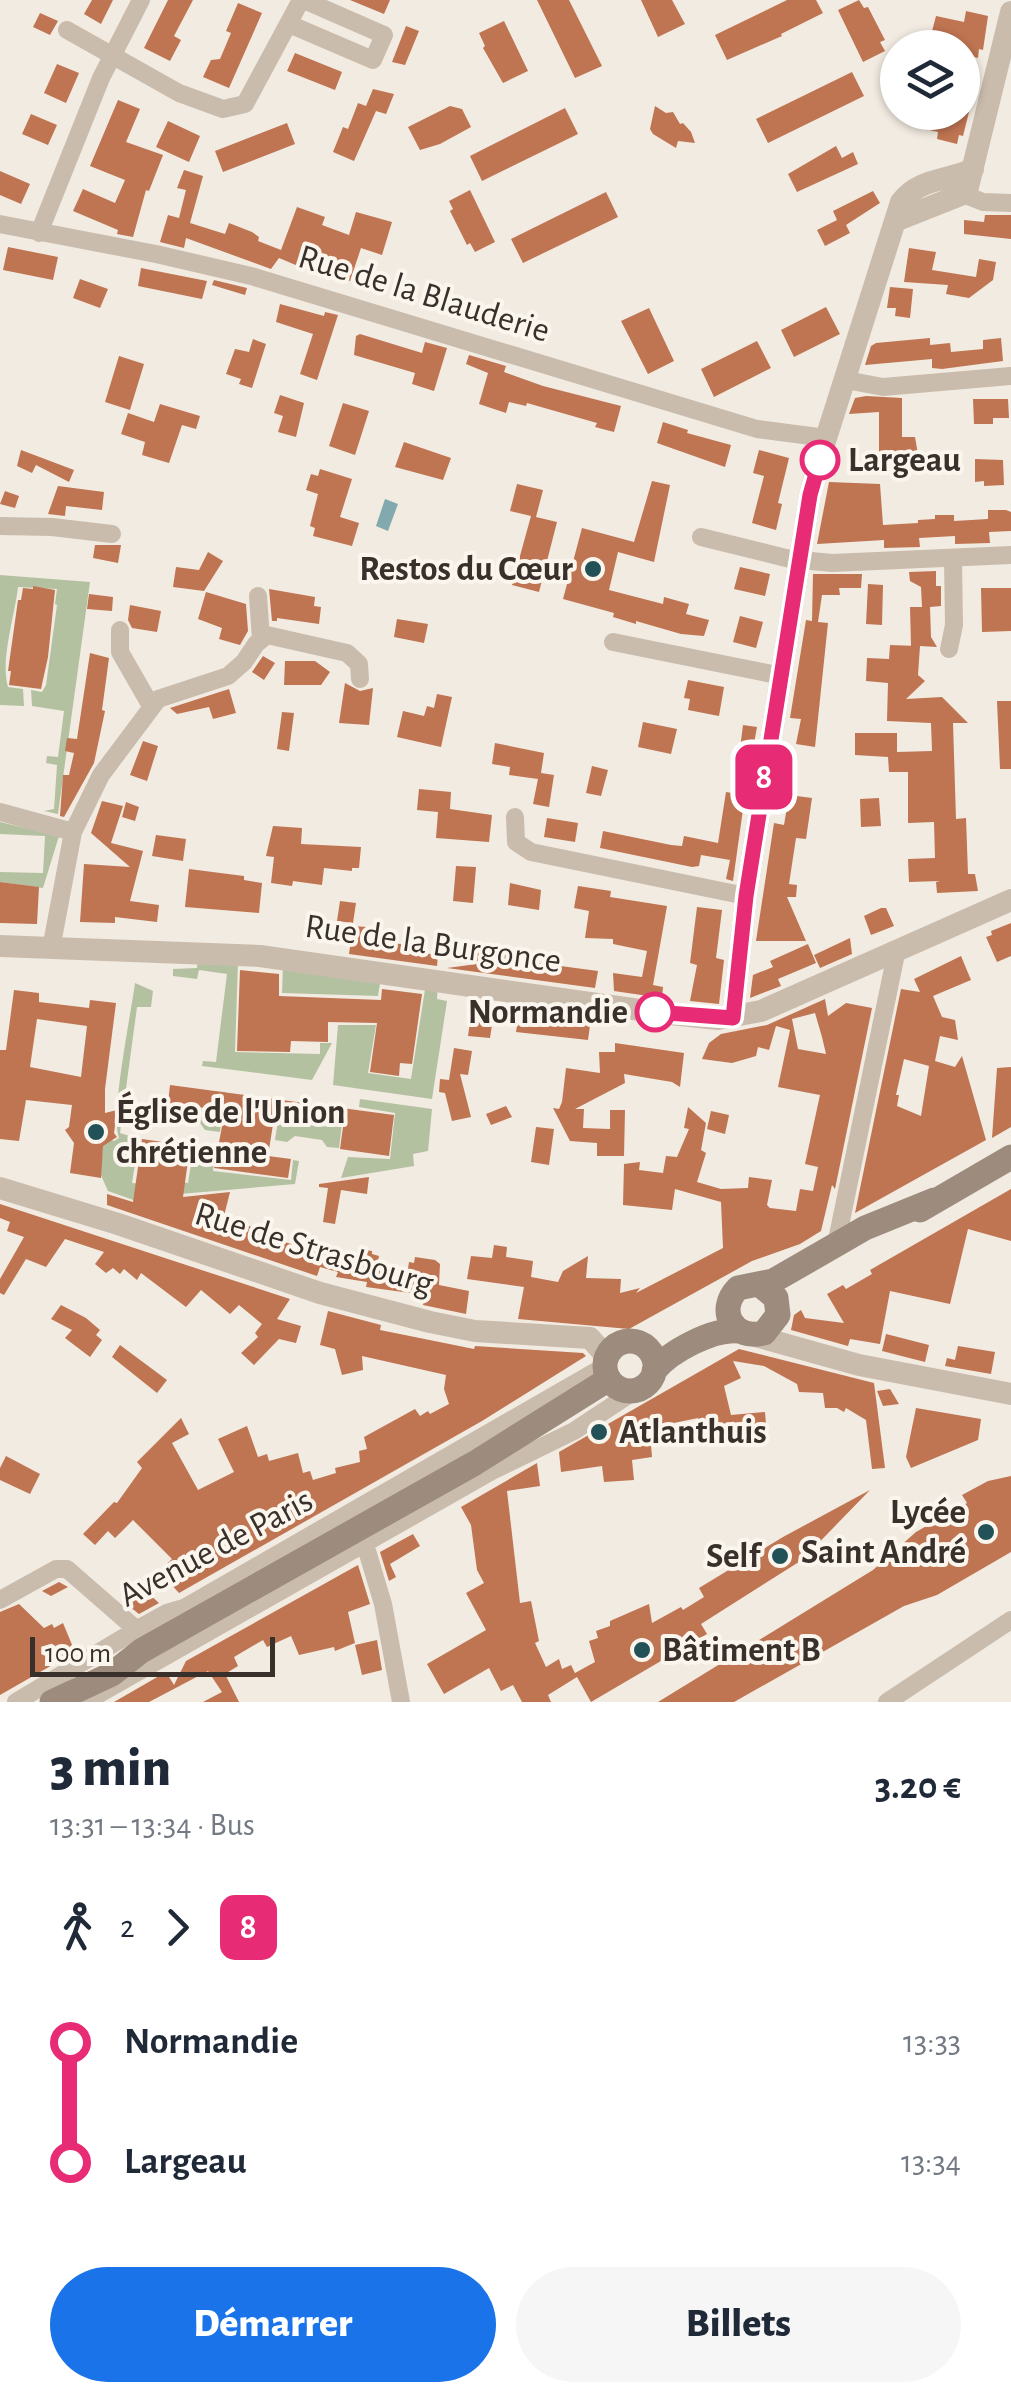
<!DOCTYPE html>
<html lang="fr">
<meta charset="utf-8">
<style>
:root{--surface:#fff;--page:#f6f6f7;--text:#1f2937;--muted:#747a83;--accent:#1a73e8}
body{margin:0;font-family:"Alegreya Sans",sans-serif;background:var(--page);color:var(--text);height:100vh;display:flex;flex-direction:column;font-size:38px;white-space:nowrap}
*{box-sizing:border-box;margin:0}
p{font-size:32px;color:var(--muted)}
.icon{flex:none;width:55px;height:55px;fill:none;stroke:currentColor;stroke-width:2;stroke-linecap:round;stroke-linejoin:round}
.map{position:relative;height:1702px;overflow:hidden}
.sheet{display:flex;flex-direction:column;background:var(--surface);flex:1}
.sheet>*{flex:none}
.badge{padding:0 20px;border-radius:15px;font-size:35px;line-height:65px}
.fabs{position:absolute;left:880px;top:30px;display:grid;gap:20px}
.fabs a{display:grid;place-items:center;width:100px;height:100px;border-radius:50%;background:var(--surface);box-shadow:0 2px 8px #0004;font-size:50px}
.scale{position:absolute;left:30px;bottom:25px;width:245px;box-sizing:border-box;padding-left:10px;border:5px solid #39302b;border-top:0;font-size:28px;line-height:35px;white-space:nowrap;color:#39302b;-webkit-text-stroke:8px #faf5ed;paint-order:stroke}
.map>.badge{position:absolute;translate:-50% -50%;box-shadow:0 0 0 5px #fff}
.legs{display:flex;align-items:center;gap:15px;height:110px;padding:0 50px;font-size:32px}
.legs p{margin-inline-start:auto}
.head{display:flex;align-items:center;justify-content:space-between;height:170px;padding:0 50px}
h1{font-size:55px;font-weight:800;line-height:75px}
.button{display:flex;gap:20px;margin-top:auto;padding:20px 50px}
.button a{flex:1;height:115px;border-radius:60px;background:var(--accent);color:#fff;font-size:40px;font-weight:800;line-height:115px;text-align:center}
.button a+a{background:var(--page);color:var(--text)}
ul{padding:0 50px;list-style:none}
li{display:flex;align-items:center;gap:35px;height:120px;font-size:38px}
li i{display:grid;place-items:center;width:15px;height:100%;margin:0 12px;background:currentColor}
li i::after{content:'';width:25px;height:25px;margin:-12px;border:8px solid;border-radius:50%;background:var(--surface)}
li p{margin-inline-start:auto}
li:first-child i{background:linear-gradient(#0000 50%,currentColor 0)}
li:last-child i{background:linear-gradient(currentColor 50%,#0000 0)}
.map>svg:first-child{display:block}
.green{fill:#b4c1a1}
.water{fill:#81a9ae}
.building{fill:#bf7452;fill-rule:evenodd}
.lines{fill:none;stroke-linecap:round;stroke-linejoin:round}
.minor{stroke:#cabcad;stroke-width:18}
.tertiary{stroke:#cabcad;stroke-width:22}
.secondary{stroke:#9d8c7e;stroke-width:25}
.line-1-casing{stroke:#fff;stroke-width:22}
.line-1{stroke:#e72b75;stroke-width:15}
.stop-1-dot{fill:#fff;stroke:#e72b75;stroke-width:5}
.poi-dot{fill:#235158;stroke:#faf5ed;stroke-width:4}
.labels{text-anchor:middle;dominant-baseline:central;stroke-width:8;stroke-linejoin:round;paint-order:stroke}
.street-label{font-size:35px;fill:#39302b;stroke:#faf5ed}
.stop-label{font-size:35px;font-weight:bold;fill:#39302b;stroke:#faf5ed;text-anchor:start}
.poi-label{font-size:35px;font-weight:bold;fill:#39302b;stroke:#faf5ed;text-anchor:end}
</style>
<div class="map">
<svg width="1011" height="1702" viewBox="0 0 1011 1702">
<rect width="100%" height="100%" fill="#f2ebe1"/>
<!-- green -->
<path class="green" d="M0,575L90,582L58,814L44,811L54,809L57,765L46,763L47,756L58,757L64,711L32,706L31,690L42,692L46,685L57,605L55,604L57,589L18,587C15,615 0,660 8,687L23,689L24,706L0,705Z
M0,822L59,836L43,888L0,882V872L43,873L45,836L0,834Z
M198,960L238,961L235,1052L320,1054V1043H332L312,1080L202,1066L203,1061L216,1062L227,974L199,970L197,979L173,976V969L197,968Z
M283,966L381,977L378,996L282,993Z
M135,983L153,991L151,1007H137L120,1133L139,1139L132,1183L157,1185L159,1178L188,1183L194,1146L215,1149L213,1171L291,1180L293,1160L299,1161L295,1184L145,1197L142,1203L108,1191L100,1173L104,1136L114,1141L119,1138C110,1115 131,1014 135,983Z
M426,983L438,984L437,999L447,1001L432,1099L333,1085L338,1025H376L368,1073L411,1079Z
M211,1091L225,1092L220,1132L205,1130L200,1123L167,1119L169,1105L208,1110Z
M360,1099L432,1109L428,1151L413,1154L414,1166L341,1178L348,1157L390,1159L395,1113L359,1107Z
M289,1101L288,1122L330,1127L333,1107L344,1108L339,1148L327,1147L322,1140L295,1136L287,1142L275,1140L279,1114Z"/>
<!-- water -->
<path class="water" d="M385,499L398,504L388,531L376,526Z"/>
<!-- building -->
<path class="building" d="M92,0H113L101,24L84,14Z
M168,0H193L174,36L181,40L170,61L144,48Z
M350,0H390L384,14Z
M537,0H569L602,66L575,78Z
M641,0H672L685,24L658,37Z
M787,0H816L823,13L781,34L782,36L727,60L715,35Z
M859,0L864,8L868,7L885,40L880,42L885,51L863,62L838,10Z
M238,3L262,13L229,88L203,77L211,60L220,59L231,33L226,31Z
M966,11L988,16L983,50L979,49L978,58L962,54V48H958V45L930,39L936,16L964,22Z
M40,13L58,21L50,35L33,27Z
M504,21L528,71L503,83L483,48L485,46L479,33Z
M406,26L419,31L405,65L392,62Z
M295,53L342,72L335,90L287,71Z
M57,64L79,73L66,103L44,93Z
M852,72L864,96L768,143L756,119Z
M373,89L394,94L386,114L376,111L354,161L333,152L343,127L348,129L358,103L366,106Z
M118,100L140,109L126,142L163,155L149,191L146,190L133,237L117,234L118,230L73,211L83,189L115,203L125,180L90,166Z
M450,106L462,109L471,127L440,144L420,150L408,127Z
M655,106L666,113L673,112L680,124L683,123L691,132L695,143L678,141L676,148L653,134L650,129Z
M565,108L578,134L482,181L470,156Z
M913,112H969L963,136L959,135L957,144L937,139L938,132L911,126Z
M31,114L57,125L48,145L22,134Z
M168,121L200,136L189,162L156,147Z
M287,123L295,144L223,172L215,151Z
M836,146L842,158L853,152L858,164L797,192L788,174Z
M184,170L203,176L190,223L225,234L229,223L252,232L259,237L258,241L281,250L297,207L325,217L322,225L349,235L356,212L392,222L382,255L361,248L350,281L323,273L322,276L279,258L271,269L186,238L184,248L160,242L168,215L179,218L186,190L177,188Z
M0,171L30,184L21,204L0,195Z
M470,190L495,242L475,252L470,243L467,245L450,211L453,209L449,201Z
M873,191L880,203L846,225L850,233L825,246L817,230L837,220L833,211Z
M606,192L618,217L523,263L511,239Z
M985,215H1011V239L964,234V220L984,222Z
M8,247L58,257L53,280L3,270Z
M909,248L936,252L932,270L976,277L979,259L996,262L993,280L969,298L946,294L948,285L904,282Z
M141,268L207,281L202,299L138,286Z
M80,279L108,289L100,308L73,298Z
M214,280L247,288L245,295L212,285Z
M890,287L913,289L910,318L895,316L896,308H887Z
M280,304L324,316L325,312L338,315L317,380L300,374L313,334L276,322Z
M826,307L840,334L794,357L781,330Z
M649,308L674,361L648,374L621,321Z
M360,334L422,353L425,342L447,348L434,391L412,384L415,373L354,355L356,336Z
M930,338V345L950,343L951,352L983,349V340L1001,338L1003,361L942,369L932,368V359L865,365L871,346L876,343Z
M253,339L266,344L252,388L239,384L241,379L226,374L235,349L249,352Z
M757,341L771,368L714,397L701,369Z
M469,355L506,366L504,372L543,386L621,406L614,432L595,427L597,423L527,403L526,406L509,402L506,413L479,404L488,373L466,364Z
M119,356L144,364L130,410L105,402Z
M280,395L304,403L296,437L278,432L283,416L274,413Z
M866,396L902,398V437H915L919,460L906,463L902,457H879V412L849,414L855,398Z
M973,399H1008L1009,418H993V424H974Z
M343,403L369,411L355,455L329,446Z
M160,404L200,416L196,429L182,425L169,463L142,455L145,442L121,434L128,413L154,422Z
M663,422L688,430L687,433L731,445L725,467L657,443Z
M404,442L451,458L443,480L395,467Z
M21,450L74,470L69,482L36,465L32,473L17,466Z
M759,450L789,458L778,503L782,504L776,530L752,523L764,476L753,473Z
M975,459L1003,460L1004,485L984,486V481L975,482Z
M320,469L352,479L340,517L359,523L352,546L313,536L315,528L310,526L318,494L306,490L311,474L318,476Z
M652,481L670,485L654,562L618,552L609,590L663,604L664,597L689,604L686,614L709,620L704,636L681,634L636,621V624L613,617L614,613L563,599L582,528L634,542Z
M829,482L880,484L883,525L918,523V520L935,519V515H954V521L988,519V510H1006L1011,512V531L989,532L990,543L955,544V536L919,538L920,547L884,548V540L817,544Z
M517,484L543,490L536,517L557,522L539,592L512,585L531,516L510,511Z
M58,486L104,492L102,510L66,506L65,516L48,514Z
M5,491L19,496L15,508L0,504Z
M95,545H121L118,563L93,558Z
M208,552L223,561L204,591L173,587L176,567L199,570Z
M740,567L770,574L765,596L734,589Z
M936,571V586H941V606L930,607L931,637L937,647L920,646L918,675L925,681L906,699L942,697L968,723H953L956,819L966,818L968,874H975L978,891L937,893L936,882L940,881L909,882L908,859L935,858L934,822L908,823V772H889L888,757L855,755V733H897V752L932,751L931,723L887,721L888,683L866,681L867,658L889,659L890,645L917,646H911L910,607H922L921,587L910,581L909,572Z
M813,574H862L861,588H839L840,595H822L818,622L828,623L815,747L796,744L801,719L790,718L806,620L812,621Z
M868,584L883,585L882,625L866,624Z
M33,586L55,590L48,657L41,689L9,685L11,671H8L18,600H21L23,588L33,589Z
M981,588H1011V631L982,632Z
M269,589L315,597L314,606L321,607L319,624L277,618V621H272Z
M206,592L246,604L248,631L240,645L219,639L222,628L198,619Z
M89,594L113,597L112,611L87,609Z
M130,605L161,611L157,632L132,628L128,620Z
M740,616L763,622L756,648L733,642Z
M397,619L428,624L424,643L394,637Z
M90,653L109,658L102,710L105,711L94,763L64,817L60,816L63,775H69L74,753L65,751L67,738L77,739Z
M263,656L275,663L264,680L252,672Z
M285,661H315L330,672L321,685H284Z
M688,680L724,687L719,716L688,710L690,699L684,698Z
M345,683L360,691L373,688L369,725L339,723Z
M229,689L236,713L213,719L209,707L177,714L170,708Z
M437,694L452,697L441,747L397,737L403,711L424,716L427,706L434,708Z
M997,701H1011V769H1000Z
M282,712L294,713L289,751L277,749Z
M643,722L677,729L671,754L638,747Z
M743,725L757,727L746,789L735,788Z
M143,741L158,746L147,781L130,775Z
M495,743L544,753L541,773L554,775L549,807L533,804L538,779L509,775L510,767L492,764Z
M592,766L608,770L601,796L586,793Z
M419,789L451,792L450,809L492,815L489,842L436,838L438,812L417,810Z
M726,792L745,795L733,881L726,879L730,860L701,855L699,866L692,867L600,848L603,831L671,845L682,846L684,836L718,843Z
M789,795L812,798L806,839L796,838L789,884L797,885L796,897H787L806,941H756L774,823L784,825Z
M879,798L881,826L861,827L860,799Z
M102,801L123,806L111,843L143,851L130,901L159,905L157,922L115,917V923L80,922L84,864L130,867L91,833Z
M126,802L139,807L135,821L122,817Z
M547,818L578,823L575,842L544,837Z
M273,826L302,828L301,844L361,847L359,868H352V871L324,868L322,885L293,881L292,886L271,883L274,857L266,856Z
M156,835L186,839L183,861L152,856Z
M456,866L476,867L473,903L453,901Z
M189,869L244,876V880L262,883L259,913L185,907Z
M0,882L39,887L37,924L0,923Z
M510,883L541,890L539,910L508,905Z
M578,886L611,891L610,897L667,906L653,985L663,987L662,998L614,991L613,973L642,977L647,951L613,944V939L585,938L589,911L574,908Z
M340,901L356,903L353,923L337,921Z
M697,907L722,910L716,958L724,960L719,1004L690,1001L697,965L690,963Z
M881,908H886L894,926L871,935L864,916Z
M1011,923V956L997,962L986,937L992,935L991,931Z
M353,926L367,927L365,940L409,945L408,951L438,955L437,966L349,954Z
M850,938L852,954L820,968L814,955Z
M808,944L816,963L778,979L781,986L750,998L753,975L773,967L770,961Z
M499,949L520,951V956L531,957L538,963L598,971L595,988L447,968L477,964L475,952L498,956Z
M961,956L971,980L933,996L942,1017L955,1020L958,1040L940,1036L935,1061L955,1067L962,1056L986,1140L855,1213L901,989L920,992L914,979ZM904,1059L929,1066L921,1116L897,1106L899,1095H896Z
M240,970L279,974V996L381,1000L382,989L422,994L412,1064L400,1063L399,1076L370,1072L377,1023L328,1022V1042L291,1041L290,1052L237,1051Z
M14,990L39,993V1002L89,1008L90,1000L116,1003L105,1089V1113L117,1110L114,1133L117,1137L103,1146L101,1178L70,1173L74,1143L65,1130L69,1127L72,1105L26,1100L19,1141L0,1139V1050H6ZM37,1019L87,1026L81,1077L30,1067Z
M825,999L828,1016L846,1003L872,1008L835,1189L832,1185L821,1231L800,1244L752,1261L629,1329L518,1319L524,1287L467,1279L471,1256L492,1258L494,1245L507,1247L506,1257L533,1261L531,1277L558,1282L563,1271L588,1256L586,1278L621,1279L620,1293L640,1288L636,1293L723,1248L721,1202L675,1189L672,1210L623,1205L624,1164L640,1162L639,1170L663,1173L666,1156L677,1157L689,1129L684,1128L688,1107L706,1123L701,1150L706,1153L697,1182L721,1189L748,1188L749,1177L772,1180L767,1205L770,1208L796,1211L800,1189L813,1191L818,1167L805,1164L820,1095L778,1087L790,1030L776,1026L769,1050L758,1047L756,1056L732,1063L702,1059L709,1043L721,1034L767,1025ZM815,1013L822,1037L826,1054L798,1049L792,1019Z
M473,1001L495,1005L490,1038L468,1036Z
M520,1008L591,1018L588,1040L516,1032Z
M615,1043L684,1053L680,1087L672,1082L624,1074L625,1083L575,1109H584L583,1128L610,1129V1110H625L624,1156H597V1143L570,1141L553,1108L559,1109L562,1102L566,1068L600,1073L599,1052H615Z
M454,1048L472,1051L468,1075L460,1074L471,1117L452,1121L445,1093L439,1092L440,1079L449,1080Z
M1011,1067V1127L992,1138L997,1068Z
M170,1085L394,1115L389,1156L340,1149L343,1127L274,1118L268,1156L291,1159L288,1178L214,1168L225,1111L168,1103Z
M506,1106L512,1117L491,1125L486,1114Z
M711,1111L729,1115L725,1134L707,1129Z
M536,1127L554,1129L549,1165L531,1162Z
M142,1139L190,1146L183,1197L230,1192L223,1220L279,1233L278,1240L328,1255L329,1252H339L358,1254L359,1249L372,1251V1254L379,1256L376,1270L407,1275L409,1262L414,1263L415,1257L435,1260L440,1264L439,1285L469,1291L466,1314L423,1305L425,1295L366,1287L367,1282L336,1277L338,1272L320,1267L317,1276L107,1205V1194L133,1202Z
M369,1177L367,1194L341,1190L335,1224L323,1222L328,1188L319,1187V1184Z
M1011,1189V1241L968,1229L950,1304L890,1291L880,1344L850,1339L848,1346L791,1330L794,1315L801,1310L805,1318L844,1323L827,1294L843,1285L846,1289L872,1274L870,1270Z
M0,1204L290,1299L277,1319L301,1326L296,1343L279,1339L254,1365L241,1353L258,1337L255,1333L262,1324L239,1305L230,1314L201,1290L186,1307L141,1273L137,1280L124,1269L120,1274L113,1268L106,1273L95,1264L104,1252L65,1239L46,1267L26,1259L4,1295L0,1293V1279L24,1237L7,1231L10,1222L0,1218Z
M61,1305L86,1318L100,1330L96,1335L102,1340L90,1357L65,1338L72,1330L51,1319Z
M328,1311L381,1325L380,1330L474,1349L475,1346L583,1353L586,1356L482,1421L179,1593L159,1571L172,1559L133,1520L115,1538L108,1531L95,1545L83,1534L114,1502L117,1503L142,1468L137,1462L181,1418L189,1434L172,1443L198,1490L234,1472L218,1439L247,1426L258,1457L267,1454L269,1461L298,1453L303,1473L310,1471L313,1480L336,1473L335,1468L360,1462L359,1451L367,1449L364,1437L415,1409L420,1416L428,1411L430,1414L449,1404L444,1389L446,1375L362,1356L363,1370L342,1375L335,1349L320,1345Z
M886,1334L929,1345L925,1362L882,1351Z
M120,1345L167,1380L157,1393L112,1357Z
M958,1346L995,1352L991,1374L945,1366L947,1358L955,1360Z
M739,1349L874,1383L885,1468L872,1469L866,1420L846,1408L844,1412L837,1408H825L823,1393L799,1392L797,1384L764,1366L733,1361L741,1378L724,1386L731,1415L765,1412L767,1437L734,1439V1436L712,1442L709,1431L704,1433L698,1418L669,1424L672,1443L651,1445L652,1457L632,1460L634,1480L604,1482L602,1466L561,1472L559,1452Z
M890,1389L899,1404L883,1406L877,1391Z
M916,1408L981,1419L978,1440L911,1468L906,1457Z
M6,1456L40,1474L30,1494L0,1480V1468Z
M537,1463L540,1486L507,1491L520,1603L531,1601L539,1641L535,1643L546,1667L559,1659L562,1669L571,1665L575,1673L595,1662L589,1641L598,1638L596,1631L610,1626V1621L649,1604L652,1623L681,1607L683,1610L704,1597L699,1588L783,1537L870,1490L802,1560L701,1624L707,1634L591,1702L577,1677L548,1695L551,1702H522L513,1685L501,1691L489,1668L444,1694L427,1664L486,1630L466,1593L484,1583L477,1570L471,1525L461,1507Z
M1011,1476V1552L937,1595L904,1606L734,1702H658L873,1570L916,1532L967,1503L962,1495L988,1481Z
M413,1534L420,1546L390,1564L396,1577L389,1581L380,1552Z
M358,1565L370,1604L348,1612L355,1643L335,1651L334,1647L299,1655L291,1636L267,1647L263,1640L234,1657L238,1666L225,1674L239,1702H203L222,1692L208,1671L149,1702H114L166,1672L174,1685L186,1661Z
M59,1582L68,1587L51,1596L42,1591Z
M137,1583L159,1603L139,1614L124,1602Z
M19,1604L44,1628L52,1624L54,1628L63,1623L75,1652L0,1695V1612Z
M377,1640L382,1670L362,1675L355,1645Z"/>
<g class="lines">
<!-- minor -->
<path class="minor" d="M289,24L373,60L384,35L304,0
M67,30L179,93L223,109L245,104L301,0
M963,194L983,202L1011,203
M0,224L156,254L251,276L757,429L826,438
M39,233L101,78L141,0
M846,380L883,387L1011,376
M0,526L52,527L112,534
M701,537L790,559L832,563L1011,555
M258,596L261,639
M120,630V652L151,706
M613,642L782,676
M949,649L954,625L953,559
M0,812L73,832
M515,817L516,842L531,852L746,896
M51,949L73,832L101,775L158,699L228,676L244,662L256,644L267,635L347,653L359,664L360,679
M836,1245L897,949
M365,1544L383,1604L401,1702
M0,1600L56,1569H67L145,1637
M16,1702L138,1629L167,1613L184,1608L605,1366
M85,1702L492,1471L574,1431L636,1390
M887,1702L1011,1620"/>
<!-- tertiary -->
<path class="tertiary" d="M895,221L963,194L968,187L1011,12
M0,946L260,956L661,1013L718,1019L761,1011L1011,900
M733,1018L746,896L810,495L820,457L901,202C919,178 948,181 973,169
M0,1188L118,1224L320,1293L430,1322L475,1331L590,1338L607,1357
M752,1335L859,1365L1011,1394"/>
<!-- secondary -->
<path class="secondary" d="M920,1210L1011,1157
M759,1284L776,1298L778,1315L764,1333C733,1341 716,1310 738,1288L773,1281L865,1228L934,1200
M605 1366a25 25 0 1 1 50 0a25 25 0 1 1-50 0Z
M654,1371C670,1351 714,1328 739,1331
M52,1702L112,1674L141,1651L475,1463L609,1379"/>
</g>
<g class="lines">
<!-- line-1 casing -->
<g class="line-1-casing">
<path id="line-1" d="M655,1012L733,1018L746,896L810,495L820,460"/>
</g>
<!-- line-1 -->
<use href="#line-1" class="line-1"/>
</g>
<!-- markers -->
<g class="stop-1-dot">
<circle cx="820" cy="460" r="18"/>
<circle cx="655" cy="1012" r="18"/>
</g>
<g class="poi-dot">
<circle cx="593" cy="569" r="10"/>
<circle cx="96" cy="1132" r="10"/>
<circle cx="599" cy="1432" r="10"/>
<circle cx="986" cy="1532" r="10"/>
<circle cx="780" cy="1556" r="10"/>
<circle cx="642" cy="1650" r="10"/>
</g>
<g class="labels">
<!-- street labels -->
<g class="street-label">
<text transform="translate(424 294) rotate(17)">Rue de la Blauderie</text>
<text transform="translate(433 944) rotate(8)">Rue de la Burgonce</text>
<text transform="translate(314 1249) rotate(17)">Rue de Strasbourg</text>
<text transform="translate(216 1548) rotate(-28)">Avenue de Paris</text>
</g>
<!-- stop labels -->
<g class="stop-label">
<text x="848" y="460">Largeau</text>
<text x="628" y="1012" text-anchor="end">Normandie</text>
</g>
<!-- poi labels -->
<g class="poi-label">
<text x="573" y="569">Restos du Cœur</text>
<text x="116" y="1112" text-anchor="start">Église de l'Union<tspan x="116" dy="40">chrétienne</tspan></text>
<text x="619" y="1432" text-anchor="start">Atlanthuis</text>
<text x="966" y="1512">Lycée<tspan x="966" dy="40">Saint André</tspan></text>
<text x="760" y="1556">Self</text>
<text x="662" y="1650" text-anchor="start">Bâtiment B</text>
</g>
</g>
</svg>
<div class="fabs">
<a><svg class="icon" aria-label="layers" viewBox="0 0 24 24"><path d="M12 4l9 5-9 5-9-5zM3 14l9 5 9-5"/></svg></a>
</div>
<div class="scale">100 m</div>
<b class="badge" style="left:764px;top:777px;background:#e72b75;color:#fff">8</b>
</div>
<section class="sheet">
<div class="head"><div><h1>3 min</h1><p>13:31 – 13:34 · Bus</p></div><b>3.20 €</b></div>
<div class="legs"><svg class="icon" aria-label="walk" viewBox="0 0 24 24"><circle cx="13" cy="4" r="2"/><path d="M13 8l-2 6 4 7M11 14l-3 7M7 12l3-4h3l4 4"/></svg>2<svg class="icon" aria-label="forward" viewBox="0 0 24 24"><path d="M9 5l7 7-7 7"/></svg><b class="badge" style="background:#e72b75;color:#fff">8</b></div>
<ul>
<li><i style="color:#e72b75"></i><b>Normandie</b><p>13:33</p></li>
<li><i style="color:#e72b75"></i><b>Largeau</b><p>13:34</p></li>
</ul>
<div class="button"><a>Démarrer</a><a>Billets</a></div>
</section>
